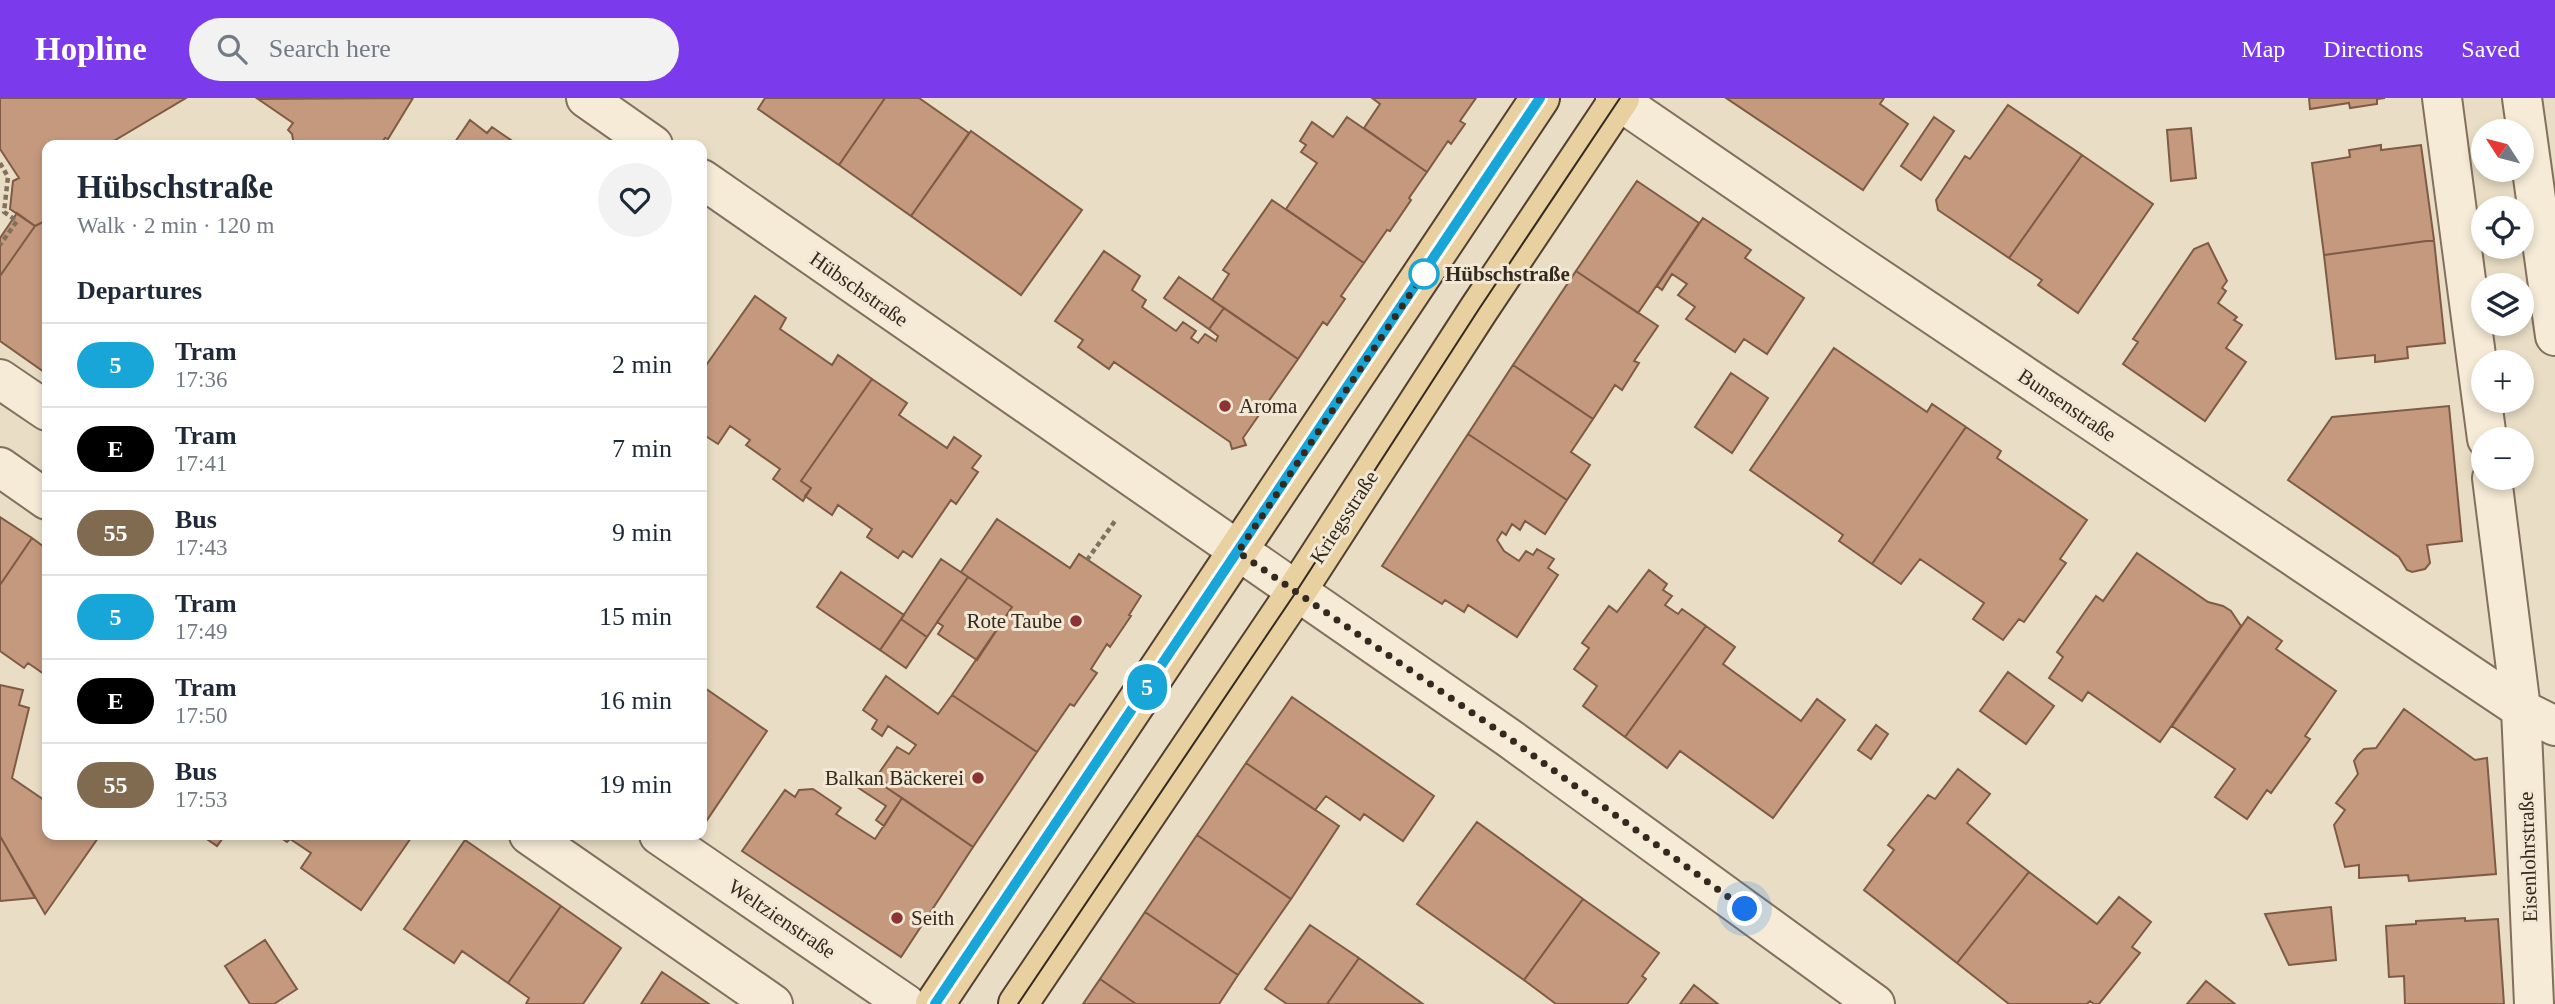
<!DOCTYPE html>
<meta charset="utf-8">
<style>
:root{--surface:#fff;--page:#f2f2f3;--text:#1f2937;--muted:#747a83;--line:#e0e1e3;--accent:#7c3aed}
body{margin:0;font-family:"Times New Roman",serif;background:var(--page);color:var(--text);height:100vh;display:flex;flex-direction:column;font-size:26px;white-space:nowrap}
*{box-sizing:border-box;margin:0}
p{font-size:23px;color:var(--muted)}
.icon{flex:none;width:38px;height:38px;fill:none;stroke:currentColor;stroke-width:2;stroke-linecap:round;stroke-linejoin:round}
.map{position:relative;flex:1;overflow:hidden}
.sheet{position:absolute;left:42px;top:42px;width:665px;height:700px;display:flex;flex-direction:column;background:var(--surface);border-radius:14px;box-shadow:0 4px 10px #0003}
.sheet>*{flex:none}
.badge{padding:0 14px;border-radius:23px;font-size:24px;line-height:46px}
.needle{width:46px;rotate:306deg}
.fabs{position:absolute;left:2471px;top:21px;display:grid;gap:14px}
.fabs a{display:grid;place-items:center;width:63px;height:63px;border-radius:50%;background:var(--surface);box-shadow:0 4px 10px #0003;font-size:35px}
.you{position:absolute;width:35px;height:35px;margin:-18px;border:5px solid #fff;border-radius:50%;background:#1a73e8;box-shadow:0 0 0 10px #1a73e833}
.map>.badge{position:absolute;translate:-50% -50%;box-shadow:0 0 0 4px #fff}
h2{padding:0 35px;font-size:26px;line-height:63px}
.round{display:grid;place-items:center;flex:none;width:74px;height:74px;border-radius:37px;background:var(--page)}
.head{display:flex;align-items:center;justify-content:space-between;height:119px;padding:0 35px}
h1{font-size:33px;font-weight:600;line-height:52px}
ul{padding:0;list-style:none}
li{display:flex;align-items:center;gap:21px;height:84px;padding:0 35px;border-top:2px solid var(--line)}
li div{flex:1}
li b{display:block;font-size:26px}
li em{font-style:normal}
li .badge{min-width:77px;font-weight:700;text-align:center}
header{display:flex;align-items:center;gap:42px;box-sizing:border-box;height:98px;padding:0 35px;background:var(--accent);color:#fff}
header strong{font-size:33px}
nav{display:flex;gap:38px;margin-inline-start:auto;font-size:24px}
.search{width:490px;height:63px;background:var(--page);display:flex;align-items:center;gap:18px;box-sizing:border-box;padding:0 24px;border-radius:38px;color:var(--muted);font-size:26px}
.map>svg:first-child{display:block}
.building{fill:#c4997e;stroke:#7f5b45;stroke-width:2}
.lines{fill:none;stroke-linecap:round;stroke-linejoin:round}
.minor-casing{stroke:#82705d;stroke-width:42}
.primary-casing{stroke:#513f31;stroke-width:42}
.path{stroke:#82705d;stroke-width:4.5;stroke-dasharray:5 3.5;stroke-linecap:butt}
.minor{stroke:#f5ebd7;stroke-width:38}
.primary{stroke:#e9d0a0;stroke-width:38}
.tram{stroke:#34291f;stroke-width:2}
.line-casing{stroke:#fff;stroke-width:16}
.line{stroke:#18a6d9;stroke-width:10}
.walk{stroke:#34291f;stroke-width:7;stroke-dasharray:0 12.6}
.stop-dot{fill:#fff;stroke:#18a6d9;stroke-width:3.5}
.poi-dot{fill:#8c3336;stroke:#f2e8d4;stroke-width:2.5}
.labels{text-anchor:middle;dominant-baseline:central;stroke-width:6;stroke-linejoin:round;paint-order:stroke}
.stop-label{font-size:21px;font-weight:bold;fill:#34291f;stroke:#f2e8d4;text-anchor:start}
.street-label{font-size:21px;fill:#34291f;stroke:#f2e8d4}
.poi-label{font-size:21px;fill:#34291f;stroke:#f2e8d4;text-anchor:start}
</style>
<header>
<strong>Hopline</strong>
<div class="search"><svg class="icon" aria-label="search" viewBox="0 0 24 24"><circle cx="10" cy="10" r="6"/><path d="M15 15l6 6"/></svg>Search here</div>
<nav><a>Map</a><a>Directions</a><a>Saved</a></nav>
</header>
<div class="map">
<svg width="2555" height="906" viewBox="0 0 2555 906">
<rect width="100%" height="100%" fill="#e9dec5"/>
<!-- building -->
<path class="building" d="M0,0H186L107,47H47V122L35,128L10,111L13,83L19,80L0,51Z
M413,0L388,41L385,40L380,47H294L292,36L288,32L293,25L258,1Z
M765,0H885L839,67L758,11Z
M885,0H919L969,35L911,118L839,67Z
M1372,0H1476L1460,23L1465,26L1451,46L1448,43L1427,74L1364,30L1380,6Z
M1726,0H1884L1880,6L1908,26L1863,92Z
M2309,0H2385L2377,1V6L2350,10L2349,5L2310,11Z
M2008,7L2082,57L2009,160L1938,112L1936,102L1965,58L1970,61Z
M1347,19L1427,74L1409,100L1411,102L1390,133L1387,132L1364,165L1286,111L1317,65L1301,54L1306,47L1300,43L1312,24L1333,39Z
M1934,19L1954,33L1921,82L1901,68Z
M470,22L487,35L492,29L518,47H453Z
M2191,30L2196,80L2171,83L2167,32Z
M971,33L1082,112L1021,197L911,118Z
M2381,47V52L2421,47L2434,142L2324,157L2312,65L2350,59L2349,52Z
M2082,57L2153,106L2078,215L2038,187L2042,182L2009,160Z
M1637,83L1699,125L1638,215L1576,173Z
M1272,102L1364,165L1341,198L1345,201L1327,227L1323,224L1298,261L1212,202L1229,176L1223,172Z
M17,115L35,128L0,178V140Z
M1703,120L1751,152L1745,160L1804,200L1767,256L1744,241L1735,254L1686,221L1695,209L1678,197L1687,186L1672,176L1662,192L1657,188Z
M47,122V276L0,243V178L35,128Z
M2434,142L2445,245L2407,249L2408,260L2375,264V257L2336,261L2324,157Z
M2208,145L2227,183L2222,190L2226,193L2218,205L2237,219L2234,222L2242,227L2226,250L2246,264L2205,323L2123,266L2138,244L2133,241L2194,151Z
M1104,153L1140,178L1132,192L1146,202L1142,209L1176,233L1183,224L1196,233L1191,240L1198,245L1205,236L1216,243L1218,238L1209,231L1224,210L1298,261L1243,340L1246,347L1232,351L1230,344L1114,264L1109,271L1078,249L1083,242L1055,223Z
M1576,173L1658,228L1634,263L1639,265L1622,292L1615,287L1593,321L1513,267Z
M1179,179L1224,210L1209,231L1164,200Z
M755,198L786,220L780,231L832,267L838,257L872,281L801,383L811,390L803,403L773,381L780,371L746,347L750,342L730,328L718,346L704,337L702,340V273Z
M1834,250L1927,314L1932,306L1966,329L1872,466L1839,443L1843,437L1750,372Z
M1513,267L1593,321L1571,354L1590,367L1567,402L1468,336Z
M1731,275L1768,300L1732,355L1695,329Z
M872,281L907,305L899,317L947,350L954,339L981,358L972,370L978,374L956,406L951,402L912,459L903,453L898,460L867,439L872,431L838,407L832,417L805,398L811,390L801,383Z
M2449,308L2462,443L2427,447L2430,465L2425,471L2412,474L2407,472L2399,459L2288,382L2332,319Z
M1966,329L2001,353L1997,360L2087,422L2060,461L2066,465L2024,524L2019,521L2003,542L1973,521L1984,505L1920,461L1901,486L1872,466Z
M1468,336L1567,402L1545,436L1525,423L1520,432L1512,426L1506,437L1502,434L1497,442L1504,453L1519,463L1526,453L1533,457L1537,451L1554,461L1548,470L1558,477L1517,539L1468,507L1464,514L1445,502L1442,506L1382,468Z
M0,419L32,440L0,487Z
M997,421L1070,470L1079,456L1141,498L1129,517L1131,518L1110,549L1107,546L1091,571L1097,575L1074,608L1070,606L1037,654L952,597L1012,509L961,474Z
M32,440L47,451V578L28,565L24,570L0,553V487Z
M2137,455L2208,504L2223,508L2231,513L2241,528L2160,644L2088,594L2082,603L2049,580L2063,559L2057,554L2096,498L2103,503Z
M941,461L968,479L927,539L901,521Z
M1649,472L1667,486L1663,492L1672,498L1665,507L1678,516L1682,511L1706,528L1625,639L1583,608L1597,588L1574,571L1589,550L1582,545L1609,508L1617,514Z
M841,474L904,517L880,552L817,509Z
M968,479L1012,509L977,562L938,536L943,528L937,524Z
M2248,519L2282,543L2276,551L2336,593L2305,638L2310,641L2271,695L2267,692L2247,721L2215,699L2235,671L2172,628Z
M901,521L927,539L906,570L880,552Z
M1706,528L1735,549L1723,566L1801,623L1817,601L1845,622L1773,720L1680,653L1667,670L1625,639Z
M2008,574L2054,608L2026,646L1980,613Z
M886,578L938,616L952,597L1037,654L973,749L887,690L889,687L877,678L897,649L909,656L916,647L888,628L882,638L872,631L877,622L863,612Z
M0,587L23,592L19,607L29,610L12,680L47,704V737H93L98,740L45,816L0,738Z
M702,588L767,633L705,725L702,723Z
M1292,599L1434,698L1403,743L1364,716L1360,722L1326,698L1315,712L1246,665Z
M2404,611L2475,662L2487,660L2496,776L2409,783L2408,777L2359,780V767L2345,769L2334,727L2345,712L2336,705L2358,676L2354,663L2358,657L2364,651L2376,650Z
M1876,627L1888,636L1871,661L1858,652Z
M1246,665L1339,728L1291,801L1197,737Z
M1958,671L1990,696L1967,725L2029,774L1957,865L1864,792L1894,752L1888,747L1928,697L1935,701Z
M866,676L902,700L884,728L876,722L886,708L857,689Z
M813,691L841,710L836,716L875,741L902,700L973,749L901,859L742,753L785,692L795,699L799,692Z
M1477,724L1583,801L1524,882L1417,806Z
M201,737H225L217,748Z
M277,737H413L361,812L301,770L311,755L290,741L287,744Z
M1197,737L1291,801L1238,877L1145,814Z
M0,738L35,800L0,803Z
M465,742L561,808L508,885L462,853L454,865L404,831Z
M2029,774L2097,826L2119,799L2151,824L2132,849L2140,855L2099,906H2094L2090,903L2087,906H2009L1957,865Z
M1583,801L1659,855L1642,878L1646,881L1627,906H1556L1524,882Z
M561,808L621,850L583,906H526L529,900L508,885Z
M2331,809L2336,862L2289,867L2265,816Z
M1145,814L1238,877L1219,906H1136L1100,881Z
M2465,820V823L2498,821L2504,906H2405L2404,878L2389,879L2386,828L2416,826V823Z
M1310,827L1359,860L1327,906H1287L1265,891Z
M265,842L297,891L274,906H250L225,868Z
M1359,860L1423,906H1327Z
M662,874L709,906H641Z
M1100,881L1136,906H1083Z
M2206,883L2235,906H2187Z
M1694,887L1718,906H1680Z"/>
<g class="lines">
<!-- minor casing -->
<g class="minor-casing">
<path id="minor" d="M586,0L653,47
M1615,0L1847,159L2521,611L2555,628
M2442,0L2487,341
M2522,0L2555,238
M702,81L1509,640L1875,906
M0,281L47,313
M0,369L47,402
M2492,380L2521,611L2534,906
M529,737L773,906
M659,737L906,906"/>
</g>
<!-- primary casing -->
<g class="primary-casing">
<path id="primary" d="M935,906L1540,0
M1018,906L1296,494L1479,211L1620,0"/>
</g>
<!-- path -->
<path class="path" d="M0,65L8,79L4,114L17,123L0,147
M1087,462L1115,423"/>
<!-- minor -->
<use href="#minor" class="minor"/>
<!-- primary -->
<use href="#primary" class="primary"/>
<!-- tram -->
<path class="tram" d="M935,906L1540,0
M1018,906L1296,494L1479,211L1620,0"/>
</g>
<g class="lines">
<!-- line casing -->
<g class="line-casing">
<path id="line" d="M935,906L1540,0"/>
</g>
<!-- line -->
<use href="#line" class="line"/>
<!-- walk -->
<path class="walk" d="M1424,176L1427,171L1238,454L1509,640L1745,811"/>
</g>
<!-- markers -->
<circle class="stop-dot" cx="1424" cy="176" r="14"/>
<g class="poi-dot">
<circle cx="1225" cy="308" r="7"/>
<circle cx="1076" cy="523" r="7"/>
<circle cx="978" cy="680" r="7"/>
<circle cx="897" cy="820" r="7"/>
</g>
<g class="labels">
<!-- stop labels -->
<g class="stop-label">
<text x="1445" y="176">Hübschstraße</text>
</g>
<!-- street labels -->
<g class="street-label">
<text transform="translate(859 191) rotate(35)">Hübschstraße</text>
<text transform="translate(2067 307) rotate(34)">Bunsenstraße</text>
<text transform="translate(1344 419) rotate(-57)">Kriegsstraße</text>
<text transform="translate(2528 759) rotate(-92)">Eisenlohrstraße</text>
<text transform="translate(782 821) rotate(34)">Weltzienstraße</text>
</g>
<!-- poi labels -->
<g class="poi-label">
<text x="1239" y="308">Aroma</text>
<text x="1062" y="523" text-anchor="end">Rote Taube</text>
<text x="964" y="680" text-anchor="end">Balkan Bäckerei</text>
<text x="911" y="820">Seith</text>
</g>
</g>
</svg>
<div class="fabs">
<a><svg class="needle" viewBox="-14 -14 28 28"><path d="M0-13l5 13h-10z" fill="#e53935"/><path d="M0 13l5-13h-10z" fill="#747a83"/></svg></a>
<a><svg class="icon" aria-label="locate" viewBox="0 0 24 24"><circle cx="12" cy="12" r="6"/><path d="M12 2v4M12 18v4M2 12h4M18 12h4"/></svg></a>
<a><svg class="icon" aria-label="layers" viewBox="0 0 24 24"><path d="M12 4l9 5-9 5-9-5zM3 14l9 5 9-5"/></svg></a>
<a>+</a>
<a>−</a>
</div>
<div class="you" style="left:1745px;top:811px"></div>
<b class="badge" style="left:1147px;top:589px;background:#18a6d9;color:#fff">5</b>
<section class="sheet">
<div class="head"><div><h1>Hübschstraße</h1><p>Walk · 2 min · 120 m</p></div><a class="round"><svg class="icon" aria-label="heart" viewBox="0 0 24 24"><path d="M12 20l-8-8c-3-5 5-10 8-4 3-6 11-1 8 4z"/></svg></a></div>
<h2>Departures</h2>
<ul>
<li><span class="badge" style="background:#18a6d9;color:#fff">5</span><div><b>Tram</b><p>17:36</p></div><em>2 min</em></li>
<li><span class="badge" style="background:#000;color:#fff">E</span><div><b>Tram</b><p>17:41</p></div><em>7 min</em></li>
<li><span class="badge" style="background:#806a50;color:#fff">55</span><div><b>Bus</b><p>17:43</p></div><em>9 min</em></li>
<li><span class="badge" style="background:#18a6d9;color:#fff">5</span><div><b>Tram</b><p>17:49</p></div><em>15 min</em></li>
<li><span class="badge" style="background:#000;color:#fff">E</span><div><b>Tram</b><p>17:50</p></div><em>16 min</em></li>
<li><span class="badge" style="background:#806a50;color:#fff">55</span><div><b>Bus</b><p>17:53</p></div><em>19 min</em></li>
</ul>
</section>
</div>
